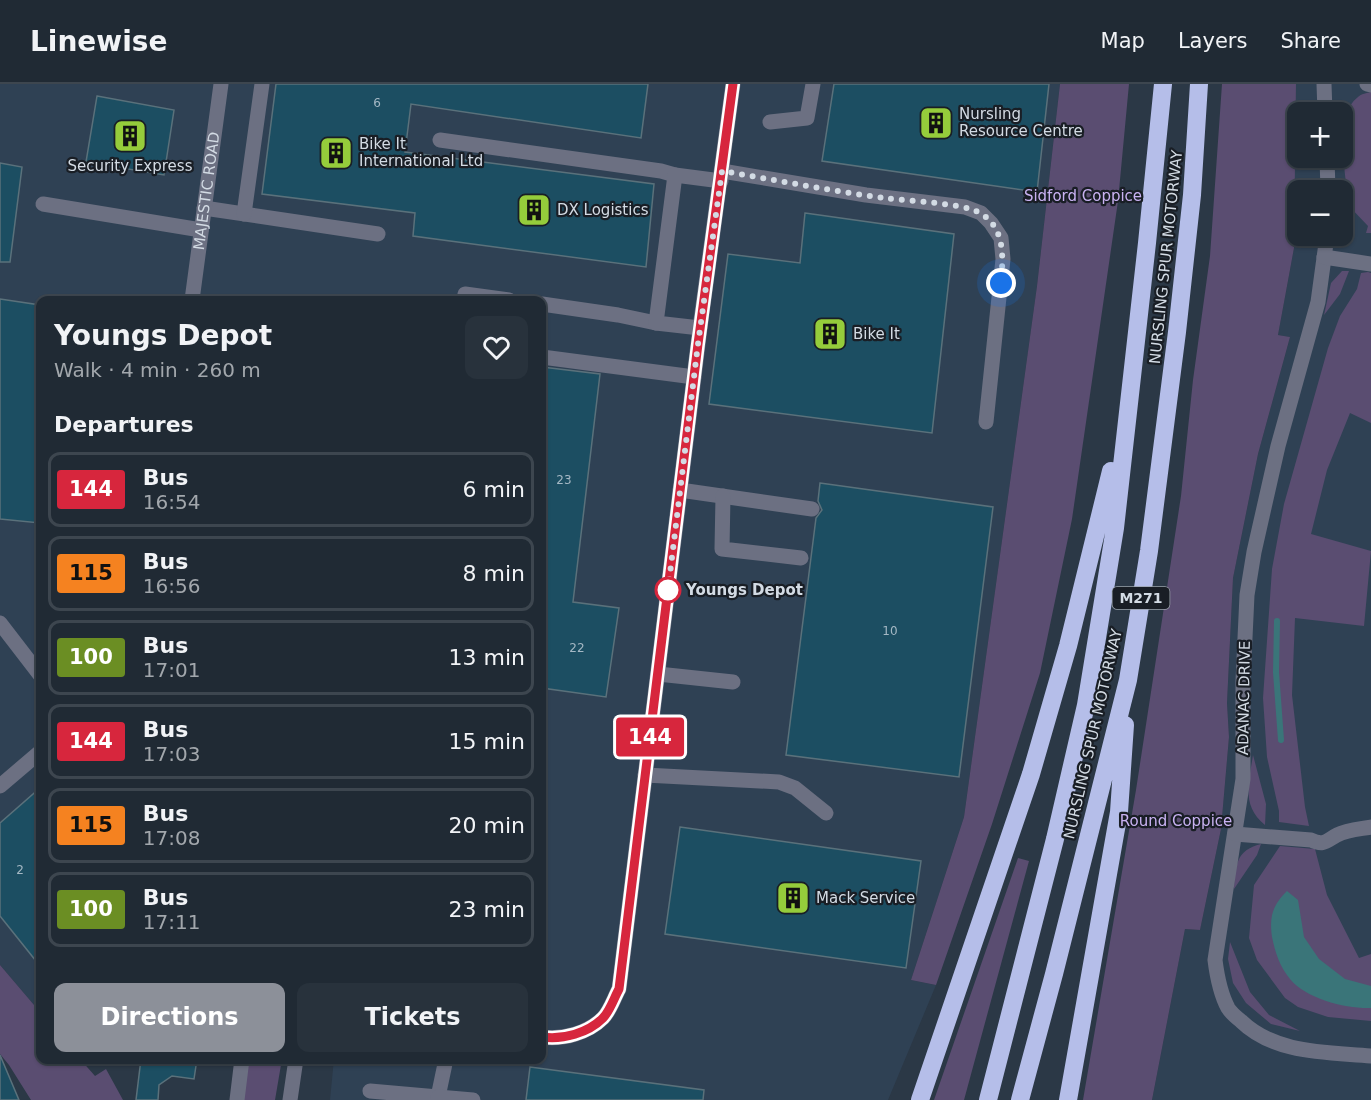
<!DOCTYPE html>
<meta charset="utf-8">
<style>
:root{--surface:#202a34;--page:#28323c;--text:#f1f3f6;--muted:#a2a7ac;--line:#3d464f;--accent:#8c9099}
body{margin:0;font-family:"DejaVu Sans",sans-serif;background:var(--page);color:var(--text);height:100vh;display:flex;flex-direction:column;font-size:22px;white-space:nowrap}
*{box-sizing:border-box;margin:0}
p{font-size:20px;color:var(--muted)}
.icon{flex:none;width:33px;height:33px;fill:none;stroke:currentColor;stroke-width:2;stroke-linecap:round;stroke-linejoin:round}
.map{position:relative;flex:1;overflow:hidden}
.side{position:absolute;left:36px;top:212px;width:510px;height:768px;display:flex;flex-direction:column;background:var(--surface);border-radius:12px;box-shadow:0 2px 4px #0004,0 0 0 2px var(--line)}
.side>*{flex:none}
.badge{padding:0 12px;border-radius:4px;font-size:21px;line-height:39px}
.tools{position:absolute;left:1287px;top:18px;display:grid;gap:12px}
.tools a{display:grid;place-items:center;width:66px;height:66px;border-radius:12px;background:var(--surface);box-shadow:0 2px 4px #0004,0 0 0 2px var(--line);font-size:30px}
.you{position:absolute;width:30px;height:30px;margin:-15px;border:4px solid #fff;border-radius:50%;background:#1a73e8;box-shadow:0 0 0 9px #1a73e833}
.map>.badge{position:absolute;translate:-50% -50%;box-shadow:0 0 0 3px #fff}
h2{padding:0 18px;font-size:22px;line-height:54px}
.round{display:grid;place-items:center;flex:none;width:63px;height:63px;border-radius:12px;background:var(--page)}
.overview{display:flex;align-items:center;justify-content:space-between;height:102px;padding:0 18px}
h1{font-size:28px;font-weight:700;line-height:45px}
.action{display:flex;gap:12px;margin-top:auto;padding:12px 18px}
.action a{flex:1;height:69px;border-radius:12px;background:var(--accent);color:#fff;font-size:24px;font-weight:700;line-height:69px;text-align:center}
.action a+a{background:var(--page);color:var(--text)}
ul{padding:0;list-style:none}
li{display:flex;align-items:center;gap:18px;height:75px;margin:0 12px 9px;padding:0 6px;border:3px solid var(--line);border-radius:12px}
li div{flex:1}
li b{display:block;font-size:22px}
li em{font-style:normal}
li .badge{min-width:66px;font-weight:700;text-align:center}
header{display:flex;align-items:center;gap:36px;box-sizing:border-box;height:84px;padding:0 30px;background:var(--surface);border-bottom:2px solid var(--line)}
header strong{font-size:28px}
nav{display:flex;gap:33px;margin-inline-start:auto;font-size:21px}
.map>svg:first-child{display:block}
.built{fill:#2f4154;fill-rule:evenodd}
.green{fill:#5a4d71}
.water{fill:#3a7579}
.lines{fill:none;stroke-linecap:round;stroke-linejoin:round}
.stream{stroke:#3a7579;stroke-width:6}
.building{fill:#1c4e62;stroke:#5a717b;stroke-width:1.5}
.minor{stroke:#6c7082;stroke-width:15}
.highway{stroke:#b5bee9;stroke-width:18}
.line-casing{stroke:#fff;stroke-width:14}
.line{stroke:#d7263d;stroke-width:9}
.walk{stroke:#d3dbe4;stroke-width:6;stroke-dasharray:0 10.8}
.stop-dot{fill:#fff;stroke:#d7263d;stroke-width:3}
.labels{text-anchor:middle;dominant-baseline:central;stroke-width:4.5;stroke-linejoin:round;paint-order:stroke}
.number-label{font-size:12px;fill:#a5b8c4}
.shield{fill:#191e25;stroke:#9ba2ab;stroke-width:1.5}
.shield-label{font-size:14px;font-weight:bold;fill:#d3dbe4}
.poi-label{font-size:15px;fill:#d3dbe4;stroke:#191e25;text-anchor:start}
.street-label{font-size:15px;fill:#d3dbe4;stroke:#191e25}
.park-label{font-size:15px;fill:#c9b2f2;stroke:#191e25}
.stop-label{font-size:15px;font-weight:bold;fill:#d3dbe4;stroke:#191e25;text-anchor:start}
</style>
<header>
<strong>Linewise</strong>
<nav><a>Map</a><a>Layers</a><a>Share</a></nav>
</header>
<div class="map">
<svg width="1371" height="1016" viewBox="0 0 1371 1016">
<rect width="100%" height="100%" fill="#2b3846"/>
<!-- built -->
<path class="built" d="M0,0H1060L1037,202L964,733L911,896L936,901L888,1016H330L334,975H542V216H40V928L0,881Z
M1296,0H1371V1016H1152L1185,845L1200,846L1221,745L1229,653L1227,619L1233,494L1258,370L1290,253L1278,251L1294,164ZM1298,28H1342V74H1298ZM1298,106H1342V152H1298Z"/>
<!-- green -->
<path class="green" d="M1060,0H1129L1118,117L1072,435L1040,589L992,740L936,901L911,896L964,733L1037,202Z
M1222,0H1296L1294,164L1278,251L1290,253L1258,370L1233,494L1227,619L1229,653L1221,745L1200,846L1185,845L1152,1016H1083L1136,706L1181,412L1193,296L1210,172Z
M1371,8V149H1366L1368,142L1347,120C1348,90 1331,34 1358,13C1361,10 1367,9 1371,8Z
M1342,187H1349L1340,210L1324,231L1331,199Z
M1368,188L1371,189V339L1350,329L1327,386L1311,450L1371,467L1364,542L1295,534L1292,611L1305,723L1309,742L1279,738V727L1267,673L1263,614L1272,485L1284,420L1328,264L1340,232L1357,205L1361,189Z
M1253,671L1266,720L1265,741C1241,722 1249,698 1253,671Z
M1261,760L1257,771L1234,805C1235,782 1236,766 1261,760Z
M1280,762L1315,765L1327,811L1359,874L1371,870V937L1328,933L1298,923L1285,914L1257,876L1249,854L1254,801Z
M1018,774L1029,777L964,1016H934Z
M1230,858L1250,908L1269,931L1300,947L1271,940L1246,919L1233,899L1228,875Z
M0,881L40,928V975H80L95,992L106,985L123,1016H31L9,981L0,970Z
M248,975H282L275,1016H243Z"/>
<!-- water -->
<path class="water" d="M1287,807L1298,816L1304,853L1319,875L1345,895L1371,902V924C1347,925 1306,915 1290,895C1280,883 1275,868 1272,853C1269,832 1273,821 1287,807Z"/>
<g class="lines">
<!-- stream -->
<path class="stream" d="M1277,537L1276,588L1281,656"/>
</g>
<!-- building -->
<path class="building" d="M276,0H648L641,54L411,20L405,68L654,100L646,183L413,152L415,129L262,110Z
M834,0H1049L1037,108L822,77Z
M97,12L174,26L164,91L86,78Z
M0,79L22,83L10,178H0Z
M805,129L954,150L932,349L709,320L728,170L800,179Z
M0,215L40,221V439L0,435Z
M542,283L600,290L573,518L619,524L606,613L542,604Z
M820,399L993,423L959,693L786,671L816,434L822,426L818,417Z
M40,704V882L0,832V739Z
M680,743L921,777L906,884L665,850Z
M0,971L19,1016H0Z
M141,975H197L194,995L172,992L159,1001L158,1016H136Z
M530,983L704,1006L703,1016H526Z"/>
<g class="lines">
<!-- minor -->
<g class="minor">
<path d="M1324,0L1325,28"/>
<path d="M1367,0L1371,1"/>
<path d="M770,38L807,34L813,0"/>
<path d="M440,56L661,87L675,91"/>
<path d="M1327,74L1328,106"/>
<path d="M722,87L866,111L965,123L981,129L991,139L1001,154L1003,175L986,338"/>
<path d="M43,120L201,146"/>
<path d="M204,124L378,150"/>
<path d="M244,130L262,0"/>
<path d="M1327,152L1318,218L1278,362L1254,468L1247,511L1243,597V695L1215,876C1217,892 1220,909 1228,924C1231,929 1236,933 1241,937C1275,970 1326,968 1371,972"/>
<path d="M1324,173L1371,180"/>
<path d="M465,210L509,216"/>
<path id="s1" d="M192,216L221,0"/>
<path d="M542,220L618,231L656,239"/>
<path d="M700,244L656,239L675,91L721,97"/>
<path d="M542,273L694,293"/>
<path d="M680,406L812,425"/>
<path d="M723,412L722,465L801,474"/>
<path d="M0,539L40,591"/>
<path d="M658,590L733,598"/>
<path d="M645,691L779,698L795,704L826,729"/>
<path d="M0,702L40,668"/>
<path d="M1235,750L1311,756C1324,762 1326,757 1337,751C1347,746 1361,745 1371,743"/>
<path d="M542,953C563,956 588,949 603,934C610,927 614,914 619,905L700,244L733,0"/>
<path d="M370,1007L438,1013L446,975"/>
<path d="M438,1013L473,1016"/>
<path d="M237,1016L242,975"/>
<path d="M290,1016L296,975"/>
</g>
<!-- highway -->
<path class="highway" d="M920,1016L1031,690L1068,562L1111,387
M988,1016L1055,755L1086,621L1115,444L1147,159L1163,0
M1020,1016L1054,890L1128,596L1149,467L1177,248L1192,111L1199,0
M1068,1016L1119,728L1125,641"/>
</g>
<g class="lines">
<!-- line casing -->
<g class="line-casing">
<path id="line" d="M542,953C563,956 588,949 603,934C610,927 614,914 619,905L698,260L733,0"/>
</g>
<!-- line -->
<use href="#line" class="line"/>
<!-- walk -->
<path class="walk" d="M668,506L698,260L722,87C776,96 830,107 885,114C907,117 963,119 980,129C1006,144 1003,174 1001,199"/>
</g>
<!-- icons -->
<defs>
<g id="building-square" transform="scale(1.725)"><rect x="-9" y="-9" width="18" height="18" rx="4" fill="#95cc3b" stroke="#191e25"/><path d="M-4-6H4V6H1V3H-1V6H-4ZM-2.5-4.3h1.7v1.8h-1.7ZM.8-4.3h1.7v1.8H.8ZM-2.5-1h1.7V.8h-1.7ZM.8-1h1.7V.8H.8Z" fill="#111"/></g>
</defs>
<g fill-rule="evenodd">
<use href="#building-square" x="936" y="39"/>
<use href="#building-square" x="130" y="52"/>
<use href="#building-square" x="336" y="69"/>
<use href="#building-square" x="534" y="126"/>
<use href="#building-square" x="830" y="250"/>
<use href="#building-square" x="793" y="814"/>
</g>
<!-- markers -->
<circle class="stop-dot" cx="668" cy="506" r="12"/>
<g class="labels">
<!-- number labels -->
<g class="number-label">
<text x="377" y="19">6</text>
<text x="564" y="396">23</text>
<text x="890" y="547">10</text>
<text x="577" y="564">22</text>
<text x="20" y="786">2</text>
</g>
<!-- shield labels -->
<rect class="shield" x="1112.5" y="503" width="57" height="22" rx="4.5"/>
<g class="shield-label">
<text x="1141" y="514">M271</text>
</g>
<!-- poi labels -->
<g class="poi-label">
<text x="959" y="30">Nursling<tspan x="959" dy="17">Resource Centre</tspan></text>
<text x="359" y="60">Bike It<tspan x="359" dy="17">International Ltd</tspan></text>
<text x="130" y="82" text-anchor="middle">Security Express</text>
<text x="557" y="126">DX Logistics</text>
<text x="853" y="250">Bike It</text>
<text x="816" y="814">Mack Service</text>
</g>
<!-- street labels -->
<g class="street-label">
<text stroke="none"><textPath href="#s1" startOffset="110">MAJESTIC ROAD</textPath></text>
<text transform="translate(1166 173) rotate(-84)">NURSLING SPUR MOTORWAY</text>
<text transform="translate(1244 614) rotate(-89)">ADANAC DRIVE</text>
<text transform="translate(1093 650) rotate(-77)">NURSLING SPUR MOTORWAY</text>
</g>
<!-- park labels -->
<g class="park-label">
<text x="1083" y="112">Sidford Coppice</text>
<text x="1176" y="737">Round Coppice</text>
</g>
<!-- stop labels -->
<g class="stop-label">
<text x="686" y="506">Youngs Depot</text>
</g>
</g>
</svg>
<div class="tools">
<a>+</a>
<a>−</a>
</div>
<div class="you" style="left:1001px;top:199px"></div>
<b class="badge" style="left:650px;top:653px;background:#d7263d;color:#fff">144</b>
<section class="side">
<div class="overview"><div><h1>Youngs Depot</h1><p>Walk · 4 min · 260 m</p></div><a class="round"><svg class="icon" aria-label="heart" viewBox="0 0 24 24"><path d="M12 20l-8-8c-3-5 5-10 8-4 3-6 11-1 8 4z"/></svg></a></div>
<h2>Departures</h2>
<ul>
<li><span class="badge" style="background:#d7263d;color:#fff">144</span><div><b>Bus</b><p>16:54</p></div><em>6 min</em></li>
<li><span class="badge" style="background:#f58220;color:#111">115</span><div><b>Bus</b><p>16:56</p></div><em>8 min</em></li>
<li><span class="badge" style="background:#6b8e23;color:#fff">100</span><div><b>Bus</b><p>17:01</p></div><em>13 min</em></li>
<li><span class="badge" style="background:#d7263d;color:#fff">144</span><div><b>Bus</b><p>17:03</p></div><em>15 min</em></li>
<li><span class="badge" style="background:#f58220;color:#111">115</span><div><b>Bus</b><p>17:08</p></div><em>20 min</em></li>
<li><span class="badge" style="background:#6b8e23;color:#fff">100</span><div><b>Bus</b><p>17:11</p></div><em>23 min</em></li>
</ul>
<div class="action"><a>Directions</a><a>Tickets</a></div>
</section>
</div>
